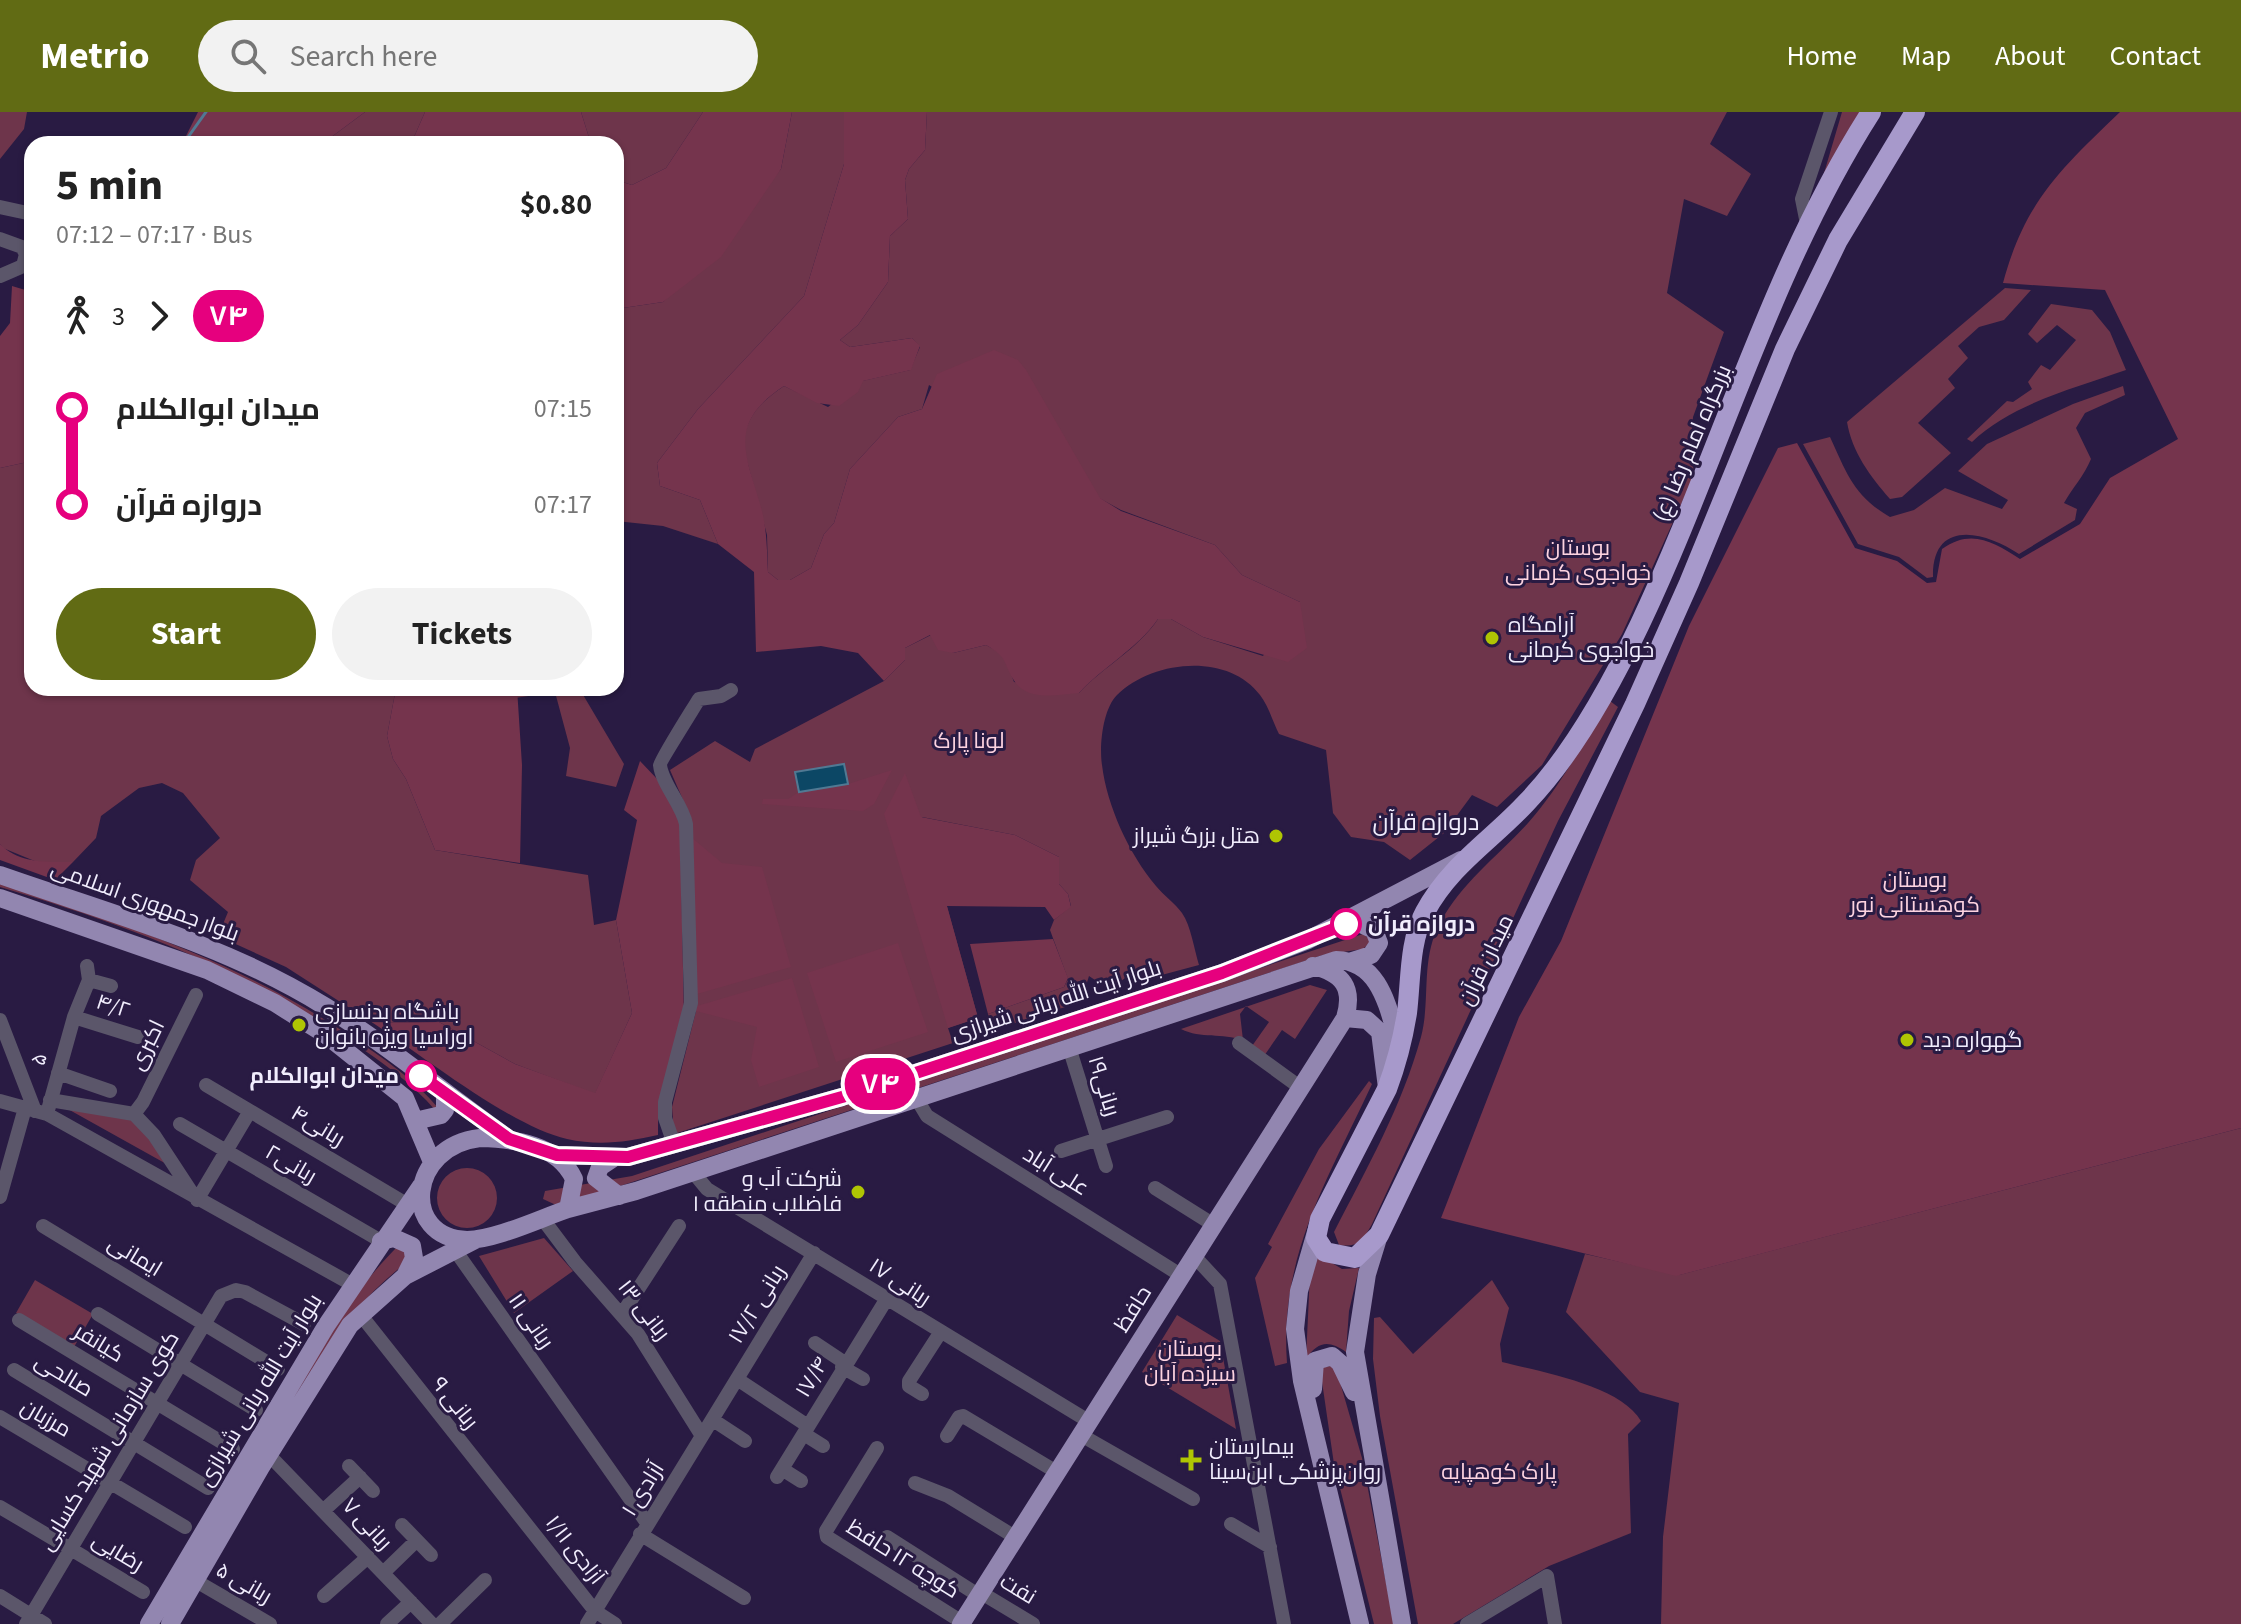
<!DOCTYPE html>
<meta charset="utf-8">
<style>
:root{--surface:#fff;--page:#f2f2f2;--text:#222;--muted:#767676;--accent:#616b14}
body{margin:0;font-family:"Source Sans 3",Cairo,sans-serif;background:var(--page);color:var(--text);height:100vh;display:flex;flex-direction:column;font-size:30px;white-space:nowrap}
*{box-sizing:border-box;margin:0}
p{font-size:26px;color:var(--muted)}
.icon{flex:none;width:44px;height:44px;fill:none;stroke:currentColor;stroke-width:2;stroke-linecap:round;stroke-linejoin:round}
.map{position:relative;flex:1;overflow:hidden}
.drawer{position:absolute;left:24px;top:24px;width:600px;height:560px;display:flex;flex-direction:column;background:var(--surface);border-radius:24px;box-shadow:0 2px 6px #0004}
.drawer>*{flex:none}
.badge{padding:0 16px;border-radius:26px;font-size:28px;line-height:52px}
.map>.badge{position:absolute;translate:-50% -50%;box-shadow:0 0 0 4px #fff}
.legs{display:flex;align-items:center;gap:12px;height:88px;padding:0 32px;font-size:26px}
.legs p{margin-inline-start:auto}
.overview{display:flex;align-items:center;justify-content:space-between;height:136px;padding:0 32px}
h1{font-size:44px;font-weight:700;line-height:60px}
.button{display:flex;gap:16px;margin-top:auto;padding:16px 32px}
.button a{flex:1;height:92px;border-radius:48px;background:var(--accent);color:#fff;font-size:32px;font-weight:700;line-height:92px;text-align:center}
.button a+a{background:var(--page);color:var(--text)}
ul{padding:0 32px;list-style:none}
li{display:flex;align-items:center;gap:28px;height:96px;font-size:30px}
li i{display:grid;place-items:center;width:12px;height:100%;margin:0 10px;background:currentColor}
li i::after{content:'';width:20px;height:20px;margin:-10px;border:6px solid;border-radius:50%;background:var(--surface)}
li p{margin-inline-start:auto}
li:first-child i{background:linear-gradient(#0000 50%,currentColor 0)}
li:last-child i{background:linear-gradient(currentColor 50%,#0000 0)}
header{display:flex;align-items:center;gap:48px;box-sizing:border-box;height:112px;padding:0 40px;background:var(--accent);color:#fff}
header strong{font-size:38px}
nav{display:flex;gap:44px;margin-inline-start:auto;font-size:28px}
.search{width:560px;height:72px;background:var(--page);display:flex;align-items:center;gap:20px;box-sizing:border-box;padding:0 28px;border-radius:44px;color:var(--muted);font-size:30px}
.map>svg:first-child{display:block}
.green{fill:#6e354b}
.forest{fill:#75344d}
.water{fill:#0c4765;stroke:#517993;stroke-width:2}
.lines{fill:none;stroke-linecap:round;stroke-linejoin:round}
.stream{stroke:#517993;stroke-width:3}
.minor{stroke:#5b566a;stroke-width:14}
.major{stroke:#9286b0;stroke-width:18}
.highway{stroke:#a799cb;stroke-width:20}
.line-1-casing{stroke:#fff;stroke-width:18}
.line-1{stroke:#e6007e;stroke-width:12}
.poi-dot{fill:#afc503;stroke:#291b43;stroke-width:3}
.stop-1-dot{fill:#fff;stroke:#e6007e;stroke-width:4}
.labels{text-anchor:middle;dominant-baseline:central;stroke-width:6;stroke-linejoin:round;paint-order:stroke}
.street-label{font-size:22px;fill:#f1edfd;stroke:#291b43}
.park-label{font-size:22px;fill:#fdd3e0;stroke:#291b43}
.poi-label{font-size:22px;fill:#f1edfd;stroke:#291b43;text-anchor:start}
.stop-label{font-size:22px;font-weight:bold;fill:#f1edfd;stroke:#291b43;text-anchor:start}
.neighbourhood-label{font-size:24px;fill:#f1edfd;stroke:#291b43}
</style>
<header>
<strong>Metrio</strong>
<div class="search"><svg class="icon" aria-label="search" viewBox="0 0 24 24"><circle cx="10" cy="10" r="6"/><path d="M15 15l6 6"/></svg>Search here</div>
<nav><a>Home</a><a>Map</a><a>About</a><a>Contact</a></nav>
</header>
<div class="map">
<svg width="2241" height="1512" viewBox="0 0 2241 1512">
<rect width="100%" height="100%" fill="#291b43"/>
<!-- green -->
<path class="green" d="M0,0H27L24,17L0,47Z
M365,0H425L411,32H322Z
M581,0H703L666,56L632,73L616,68V32H591Z
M792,0H844V52L804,184L698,297L657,351L660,374L700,388L718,432L663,414L616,409V197L663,190L781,57Z
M927,0H1727L1710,32L1751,62L1727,104L1684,87L1667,181L1724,220L1693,305L1691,333L1694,364L1622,522L1542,653L1497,695L1472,683L1444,721L1410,748L1384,730L1351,725L1333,701L1326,638L1279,622C1273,610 1268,593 1260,583C1228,540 1152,548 1117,583C1103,597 1099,633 1102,653C1107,694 1129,742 1156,774C1164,784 1175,791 1182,801C1191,814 1194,837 1199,853L1128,872L1125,866L1110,878L1089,864L1081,890L993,918L988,902L1064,875L1068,867L1050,818L1054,808L1071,794L1068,782L1059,772V745L1015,723L922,705L978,906L948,916L953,931L674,1022L672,995L696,899L687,697L670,658L715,629L750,650L755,637L884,569L905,548V536L931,523L953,541L986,533L1004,543L1014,570L1079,581C1104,554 1137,538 1158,507H1171L1203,525L1263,544L1300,490L1242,463L1215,433L1121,398L1099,386L1091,376L929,273L922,297L898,305L850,357L834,411L824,422L811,456L790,468H778L768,460L767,423L744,338C742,308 760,290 784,274L828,295L862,269L910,258L920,235L912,226L850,235L840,228L858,213L888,170L890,124L908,107L905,68L909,57L925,38Z
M1842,0H1860L1822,68Z
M2005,176L2031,178L2004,208L1979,215L1958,234L1968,246L1948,267L1955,276L1918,311L1951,341L1902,385L1890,387C1870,364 1852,340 1847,310Z
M2051,192L2092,198L2110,220L2126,258C2075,276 2011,292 1972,330L1967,327L2007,289L2013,290L2032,277L2028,270L2041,253L2050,258L2076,228L2057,213L2037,231L2028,222Z
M2123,274L2125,283L2085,301L2076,316L2091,347C2084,364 2073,375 2064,391L2077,397L2075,408L2019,442C1985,419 1932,406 1933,465L1927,466L1899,445L1858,432L1803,332L1830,325C1847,362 1854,384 1890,405L1914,398L1945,376L2002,397L2008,388L1958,359L1987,332L2073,292Z
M32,349V576H396L387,624L393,647L406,667L435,738L588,763L594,813L616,808L632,901L595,982L515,952L439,910L373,911L286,855L218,824L228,800L190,768L196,748L220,726L183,681L162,671L139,676L101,704L96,726L73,750H37L3,736L0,732V356Z
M517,576H579L624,652L616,675L566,664L570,636L555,580L515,586Z
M1610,589L1618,595L1558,709L1372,1112C1363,1128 1358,1136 1339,1133L1334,1120C1367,1056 1402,994 1421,925C1431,887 1420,848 1440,811C1462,770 1497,745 1528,711C1560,675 1584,629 1610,589Z
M0,770C123,812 242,851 350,924C383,946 413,966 439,997L436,999C411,970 383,951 352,930C244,857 124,812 0,775Z
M1363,822L1372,829L1363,837L1323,843L620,1074L556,1093L543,1087L545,1079L632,1064Z
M1310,873L1327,878L1295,927L1282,918L1264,944L1252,934L1269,910L1246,894L1240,902L1243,928C1222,921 1201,927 1181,917Z
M1369,969L1372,972C1329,1065 1279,1144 1287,1251L1275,1254L1255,1166L1272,1135L1268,1132L1319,1037Z
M66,996L131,1004L170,1054Z
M2241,1016V1512H1661L1663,1425L1679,1291L1640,1280L1566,1200L1585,1142L1679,1163Z
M437 1086a30 30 0 1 1 60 0a30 30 0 1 1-60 0Z
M544,1126L573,1159L514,1201L479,1144Z
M401,1131L407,1133L406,1151C327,1211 284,1307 233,1391C282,1301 328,1203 401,1131Z
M1317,1142L1342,1157L1359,1156L1349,1199L1346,1240C1329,1228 1318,1229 1306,1247L1310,1161Z
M35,1168L93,1202L74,1235L16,1201Z
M1492,1168L1509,1196L1500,1232L1502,1250C1540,1260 1620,1273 1641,1309L1628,1322L1631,1421L1549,1454L1453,1512H1418L1380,1304L1373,1247L1374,1206L1380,1205L1413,1242Z
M1177,1203L1220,1229L1236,1317L1142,1260Z
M1335,1253L1362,1346L1394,1512H1374L1334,1352L1320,1256Z"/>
<!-- forest -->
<path class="forest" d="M198,0H365L322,32H182Z
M425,0H581L591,32H411Z
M703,0H792L781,57L721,145L663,190L616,197V68L632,73L666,56Z
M844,0H927L925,38L909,57L905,68L908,107L890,124L888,170L858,213L840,228L850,235L912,226L920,234L911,258L863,269L858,280L839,294L817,291L784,274C725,313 747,343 762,399C767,419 767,440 768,460L778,468H790L811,456L824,422L834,411L850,357L898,305L922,297L937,262L994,238L1018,248L1026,258L1100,386L1121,399L1215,433L1242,463L1300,490L1307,536L1288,550L1203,525L1171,507H1158C1137,537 1104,554 1079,581C1057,583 1026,590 1013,567C1002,548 1008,546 986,533L953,541L938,538L930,523L905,536V548L884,569L858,541L821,534L756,540L754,460L718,432L700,388L660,374L657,351L698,297L804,184L844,52Z
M2120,0H2241V1016L1676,1164L1441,1106L1519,905L1561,829L1689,514L1778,336L1797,331L1855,436L1897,449L1927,471L1936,470L1942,437C1971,416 1994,430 2020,447L2080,412L2110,366L2178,327L2105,178L2003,171C2025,89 2061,57 2120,0Z
M12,174L32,180V349L0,356V224L10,211Z
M396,576H517L522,653L520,751L435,738L406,667L393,647L387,624Z
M640,649L659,669L680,709L684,906L658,994V1023C627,1030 599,1034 567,1027C512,1015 423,944 373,911L439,910L515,952L595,981L632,901L616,808L637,708L624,698Z
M892,658L874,692L863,699L762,692L763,687H788L799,680L848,672Z
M905,661L921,705L1015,723L1059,745V772L1068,782L1071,795L1054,808L1045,795L947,794L978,906L948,916L884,702Z
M691,725L722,751L762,755L791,855L697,882Z
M0,732C19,752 48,750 73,750L55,768L0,748Z
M1053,827L1068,866L1064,875L988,902L970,832Z
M898,831L928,920L836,950L807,861Z
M792,866L819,955L759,975L751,948L757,915L696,899L697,894Z"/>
<!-- water -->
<path class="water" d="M844,652L848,672L799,680L795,660Z"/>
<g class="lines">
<!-- stream -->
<path class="stream" d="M186,28L206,0"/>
<!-- minor -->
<path class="minor" d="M0,95L32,102
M1807,112L1802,87L1831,0
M0,127L22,135L26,142L23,154L0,164
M89,868L111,874
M74,905L138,925
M0,908L35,999
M1239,931L1301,976
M1069,935L1106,1054
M58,961L110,979
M206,973L408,1093
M915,984L927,1004L1182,1164
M50,988L134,1002L154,1023L194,1084
M0,989L47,1002L353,1173
M48,998L74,905L89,868L87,854
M134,1002L143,990L196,883
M180,1012L381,1129
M674,1032L665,1006V990L691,891L686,712C682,692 662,672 660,653C660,649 693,597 699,587L721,584L731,578
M1061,1039L1167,1005
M693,1060L707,1077L1090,1310
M1155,1076L1214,1113
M0,1085L25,996
M197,1088L250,999
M542,1106L575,1150L638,1222L702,1324
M43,1114L278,1257
M455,1138L647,1411
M1194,1144L1220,1172L1284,1512
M98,1202L256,1298
M360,1202L595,1499L615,1512
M622,1202L679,1114
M19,1208L233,1337
M815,1231L845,1251
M842,1255L863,1267
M14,1258L208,1376
M737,1267L808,1314
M922,1282L909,1274V1269L940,1221
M0,1305L185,1415
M713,1308L745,1329
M804,1322L823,1334
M1081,1323L1193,1387
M947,1324L959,1305L963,1304L1055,1359
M877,1336L826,1419L827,1425L962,1510
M269,1343L432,1512
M349,1354L373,1379
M782,1357L801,1369
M777,1365L886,1188
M915,1371L948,1384L1015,1425
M0,1395L143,1480
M324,1398L360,1365
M1231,1412L1270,1435
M402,1413L431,1443
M640,1422L744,1486
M887,1425L978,1483
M383,1461L416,1429
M196,1469L270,1512
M980,1480L1033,1512
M0,1484L45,1512
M324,1484L368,1445
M26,1512L221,1184L236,1178L245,1180L304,1212
M387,1512L411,1490
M440,1512L485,1468
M587,1512L814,1141
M1467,1512L1547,1464L1555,1512"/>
<!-- major -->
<path class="major" d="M0,763C111,802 225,832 326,895C389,934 448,984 509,1027
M0,786L207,858L275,891L326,923L405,986L432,1050
M1352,849L1371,843L1379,831L1374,818L1353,808
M1345,906L1367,908L1380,920L1387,976
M415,1009L441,1003L445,998V981
M480,1026C514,1027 558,1032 574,1067L568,1097C541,1106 495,1128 467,1128C400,1126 408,1034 480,1026Z
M557,1043L628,1045L842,985L1222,861L1308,828L1461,748
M612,1047L600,1055L596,1066L619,1084
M568,1097L636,1079L1336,848C1381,849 1388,897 1399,932
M1318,1113L1299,1179L1295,1217L1302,1269L1360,1512
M1379,1123L1367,1162L1355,1240L1402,1512
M381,1129L394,1126L412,1134L414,1146L405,1164
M1313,1277L1315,1249L1332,1244L1340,1251L1354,1280
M149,1512L326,1214L421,1074
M170,1512L261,1355L350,1213L405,1164L477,1127
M961,1512L1345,906C1354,876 1343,861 1313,854"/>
<!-- highway -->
<path class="highway" d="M1871,0C1770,158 1720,343 1640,512C1611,573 1574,641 1527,690C1492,728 1450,753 1425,800C1409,829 1411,868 1407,901C1403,926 1396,953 1387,977L1320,1107L1316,1126L1325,1140L1355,1146L1379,1123L1635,592L1689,471L1785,237L1838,128L1915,0"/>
</g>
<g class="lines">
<!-- line-1 casing -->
<g class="line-1-casing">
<path id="line-1" d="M421,964L509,1027L557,1043L628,1045L842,985L1222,861L1346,812"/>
</g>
<!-- line-1 -->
<use href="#line-1" class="line-1"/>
</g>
<!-- markers -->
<g class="poi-dot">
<circle cx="1492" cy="526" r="8"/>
<circle cx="1276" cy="724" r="8"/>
<circle cx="299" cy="913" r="8"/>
<circle cx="1907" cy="928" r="8"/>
<circle cx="858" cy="1080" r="8"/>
<path d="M1187 1336h8v8h8v8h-8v8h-8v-8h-8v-8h8z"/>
</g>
<g class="stop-1-dot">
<circle cx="1346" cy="812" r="14"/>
<circle cx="421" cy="964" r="14"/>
</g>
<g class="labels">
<!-- street labels -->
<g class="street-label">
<text transform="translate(1692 331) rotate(-67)">بزرگراه امام رضا (ع)</text>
<text transform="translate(145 789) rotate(20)">بلوار جمهوری اسلامی</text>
<text transform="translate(1486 848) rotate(-64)">میدان قرآن</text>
<text transform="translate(1056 889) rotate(-18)">بلوار آیت الله ربانی شیرازی</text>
<text transform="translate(113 894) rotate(18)">۴/۲</text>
<text transform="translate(147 933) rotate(-64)">اکبری</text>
<text transform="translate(39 947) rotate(-74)">۵</text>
<text transform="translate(1104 974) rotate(73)">ربانی۱۹</text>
<text transform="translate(318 1014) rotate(31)">ربانی۴</text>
<text transform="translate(291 1052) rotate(30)">ربانی۲</text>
<text transform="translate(1056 1059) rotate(32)">علی آباد</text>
<text transform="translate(135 1144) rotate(31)">ایمانی</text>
<text transform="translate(900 1170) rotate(33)">ربانی ۱۷</text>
<text transform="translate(757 1192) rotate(-58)">ربانی ۱۷/۲</text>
<text transform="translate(1133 1197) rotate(-58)">حافظ</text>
<text transform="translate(644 1198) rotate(52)">ربانی ۱۳</text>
<text transform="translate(531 1209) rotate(55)">ربانی ۱۱</text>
<text transform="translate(99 1231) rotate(31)">کیانفر</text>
<text transform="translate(64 1263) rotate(31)">صالحی</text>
<text transform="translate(812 1265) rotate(-59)">۱۷/۴</text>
<text transform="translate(260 1278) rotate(-59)">بلوار آیت الله ربانی شیرازی</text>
<text transform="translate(455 1291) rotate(51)">ربانی ۹</text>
<text transform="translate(46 1306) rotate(30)">مرزبان</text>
<text transform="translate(109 1329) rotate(-59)">کوی سازمانی شهید کسایی</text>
<text transform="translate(643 1377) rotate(-58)">آزادی ۱</text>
<text transform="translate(367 1412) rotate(47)">ربانی ۷</text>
<text transform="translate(575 1438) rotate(52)">آزادی ۱/۱۱</text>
<text transform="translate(118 1440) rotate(31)">رضایی</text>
<text transform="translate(903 1447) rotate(32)">کوچه ۱۲ حافظ</text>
<text transform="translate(244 1471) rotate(30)">ربانی ۵</text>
<text transform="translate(1018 1477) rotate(31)">نفت</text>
</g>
<!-- park labels -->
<g class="park-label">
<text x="1578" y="436">بوستان<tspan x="1578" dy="25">خواجوی کرمانی</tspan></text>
<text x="969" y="629">لونا پارک</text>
<text x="1915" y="768">بوستان<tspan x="1915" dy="25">کوهستانی نور</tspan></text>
<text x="1190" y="1237">بوستان<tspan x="1190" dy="25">سیزده آبان</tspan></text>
<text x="1499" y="1360">پارک کوهپایه</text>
</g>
<!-- poi labels -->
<g class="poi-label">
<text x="1508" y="513">آرامگاه<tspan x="1508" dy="25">خواجوی کرمانی</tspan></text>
<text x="1260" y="724" text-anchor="end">هتل بزرگ شیراز</text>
<text x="315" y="900">باشگاه بدنسازی<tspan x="315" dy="25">اوراسیا ویژه بانوان</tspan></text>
<text x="1923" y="928">گهواره دید</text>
<text x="842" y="1067" text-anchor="end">شرکت آب و<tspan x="842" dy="25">فاضلاب منطقه ۱</tspan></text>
<text x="1209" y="1335">بیمارستان<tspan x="1209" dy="25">روان‌پزشکی ابن‌سینا</tspan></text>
</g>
<!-- stop labels -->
<g class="stop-label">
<text x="1368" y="812">دروازه قرآن</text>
<text x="399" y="964" text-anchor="end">میدان ابوالکلام</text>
</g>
<!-- neighbourhood labels -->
<g class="neighbourhood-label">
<text x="1426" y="710">دروازه قرآن</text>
</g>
</g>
</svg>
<b class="badge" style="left:880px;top:972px;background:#e6007e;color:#fff">۷۴</b>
<section class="drawer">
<div class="overview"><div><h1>5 min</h1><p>07:12 – 07:17 · Bus</p></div><b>$0.80</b></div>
<div class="legs"><svg class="icon" aria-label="walk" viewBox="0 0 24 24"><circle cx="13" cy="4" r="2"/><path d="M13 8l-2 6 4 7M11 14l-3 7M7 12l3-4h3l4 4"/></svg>3<svg class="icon" aria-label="forward" viewBox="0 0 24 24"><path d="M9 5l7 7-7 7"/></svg><b class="badge" style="background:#e6007e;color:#fff">۷۴</b></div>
<ul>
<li><i style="color:#e6007e"></i><b>میدان ابوالکلام</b><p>07:15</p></li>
<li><i style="color:#e6007e"></i><b>دروازه قرآن</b><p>07:17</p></li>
</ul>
<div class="button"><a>Start</a><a>Tickets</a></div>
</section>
</div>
